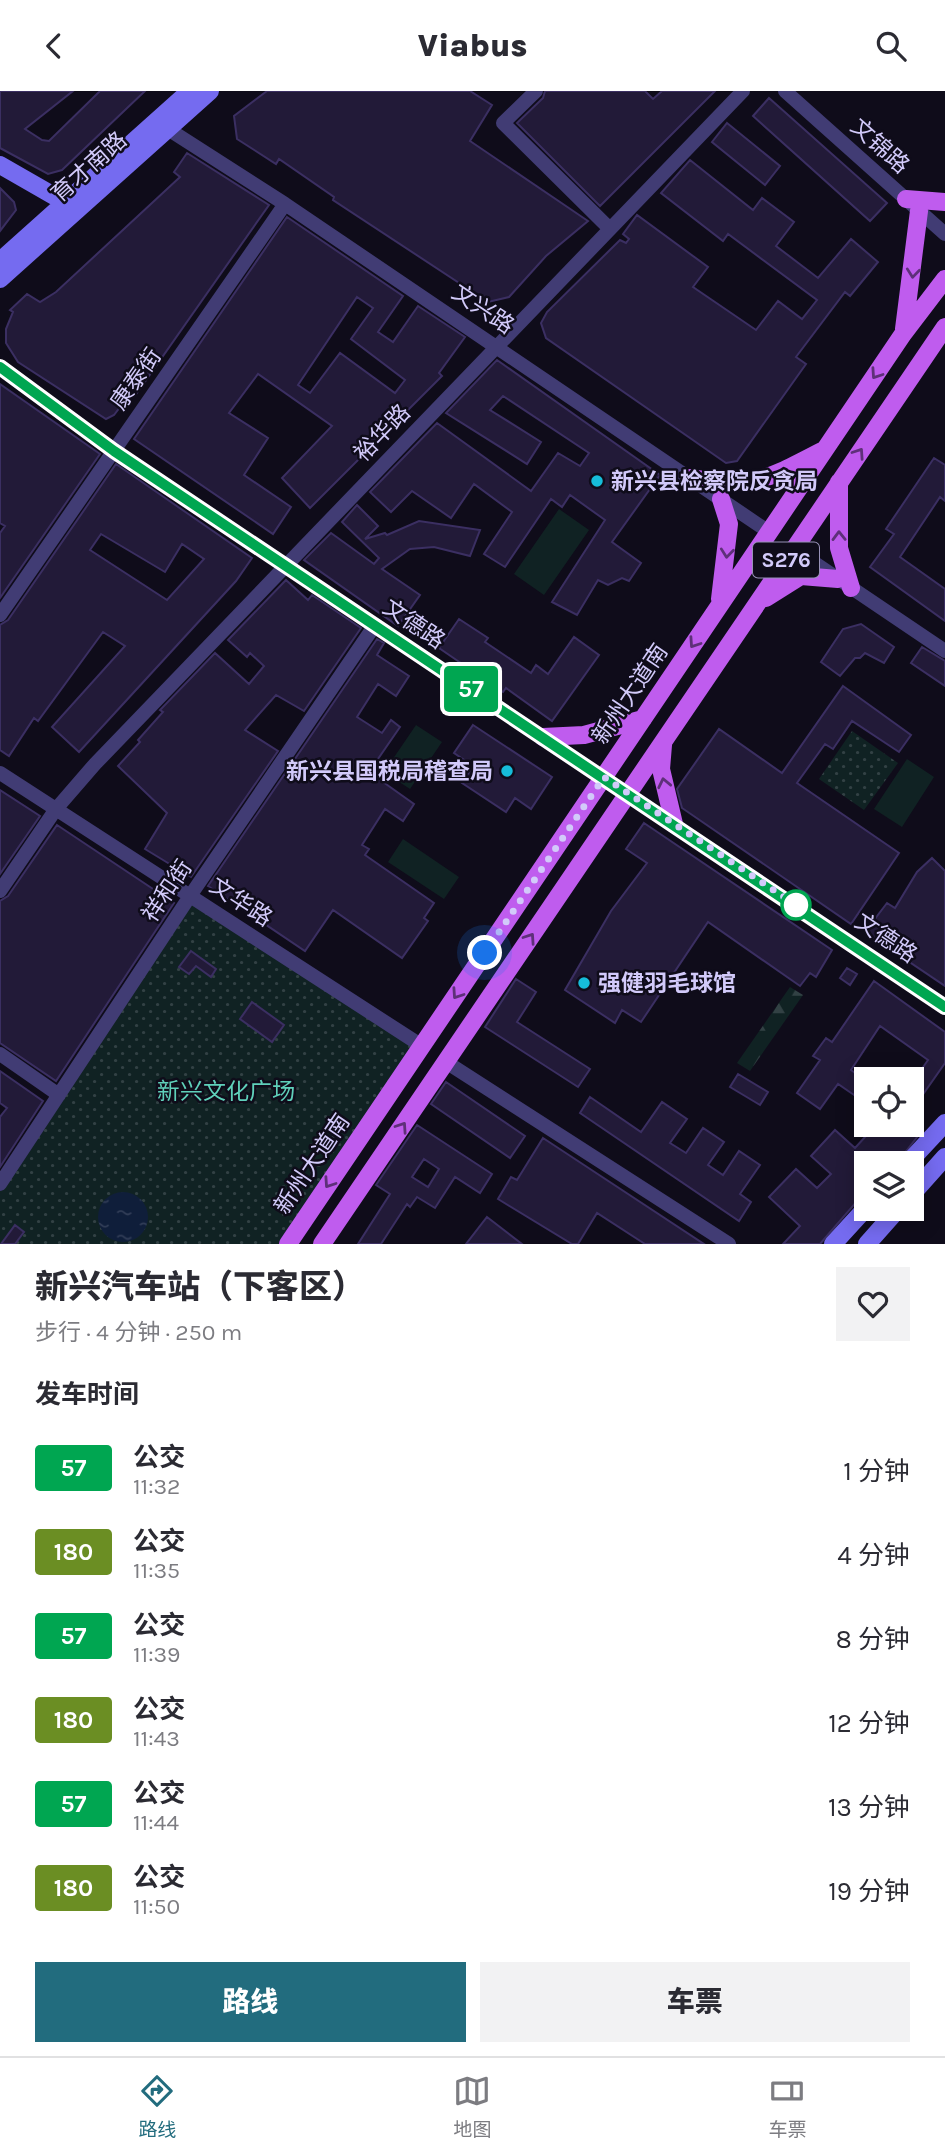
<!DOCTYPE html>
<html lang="zh">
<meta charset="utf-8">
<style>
:root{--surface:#fff;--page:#f2f2f3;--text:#2b2b33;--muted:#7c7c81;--line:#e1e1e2;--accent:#226c7e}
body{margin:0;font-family:Karla,"Noto Sans SC",sans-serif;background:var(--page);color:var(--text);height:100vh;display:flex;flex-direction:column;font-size:26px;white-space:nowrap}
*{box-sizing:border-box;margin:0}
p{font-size:23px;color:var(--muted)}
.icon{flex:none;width:38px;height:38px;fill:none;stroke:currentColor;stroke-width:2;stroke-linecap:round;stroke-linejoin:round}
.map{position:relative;height:1153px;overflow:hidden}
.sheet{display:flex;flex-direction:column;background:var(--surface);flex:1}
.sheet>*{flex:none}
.badge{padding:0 14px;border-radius:5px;font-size:24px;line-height:46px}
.controls{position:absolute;left:854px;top:976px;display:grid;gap:14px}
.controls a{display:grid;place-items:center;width:70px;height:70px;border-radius:0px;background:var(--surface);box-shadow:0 4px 18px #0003;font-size:35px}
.you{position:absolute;width:35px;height:35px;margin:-18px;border:5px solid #fff;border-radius:50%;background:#1a73e8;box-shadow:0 0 0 10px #1a73e833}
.map>.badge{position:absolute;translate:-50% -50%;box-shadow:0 0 0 4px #fff}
h2{padding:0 35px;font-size:26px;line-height:63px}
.round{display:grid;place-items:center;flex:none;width:74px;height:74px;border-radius:0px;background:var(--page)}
.overview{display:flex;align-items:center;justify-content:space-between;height:119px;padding:0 35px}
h1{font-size:33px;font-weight:800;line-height:52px}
.action{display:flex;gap:14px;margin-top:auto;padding:14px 35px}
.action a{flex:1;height:80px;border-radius:0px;background:var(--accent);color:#fff;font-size:28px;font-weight:800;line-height:80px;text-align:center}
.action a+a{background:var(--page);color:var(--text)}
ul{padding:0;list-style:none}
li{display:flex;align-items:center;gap:21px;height:84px;padding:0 35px}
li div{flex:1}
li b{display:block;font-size:26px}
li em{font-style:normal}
li .badge{min-width:77px;font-weight:700;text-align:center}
header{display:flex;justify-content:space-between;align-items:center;height:91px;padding:0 35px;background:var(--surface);font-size:32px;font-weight:800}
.dock{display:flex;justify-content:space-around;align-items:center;height:98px;border-top:2px solid var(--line);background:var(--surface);font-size:19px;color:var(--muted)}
.dock a{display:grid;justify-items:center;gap:4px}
.dock .on{color:var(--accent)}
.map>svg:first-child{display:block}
.grass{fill:url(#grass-dots)}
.forest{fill:url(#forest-firs)}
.garden{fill:#102223}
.water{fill:url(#water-ripples)}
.building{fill:#221a38;stroke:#3b2f62;stroke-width:2;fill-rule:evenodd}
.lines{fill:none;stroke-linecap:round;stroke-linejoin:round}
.street{stroke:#413c74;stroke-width:14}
.secondary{stroke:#756bf0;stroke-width:18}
.primary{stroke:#bf5cee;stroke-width:18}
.oneway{stroke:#5e3079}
.line-casing{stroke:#fff;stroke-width:16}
.line{stroke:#00a651;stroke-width:10}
.walk{stroke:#d2cafa;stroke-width:7;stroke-dasharray:0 12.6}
.poi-dot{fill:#16bcd9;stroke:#0f0c1a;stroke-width:2.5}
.stop-dot{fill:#fff;stroke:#00a651;stroke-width:3.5}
.labels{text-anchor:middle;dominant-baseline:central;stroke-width:5;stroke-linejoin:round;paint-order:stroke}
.shield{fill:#0f0c1a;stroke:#9891b7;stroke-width:2}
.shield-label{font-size:21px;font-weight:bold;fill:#d2cafa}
.street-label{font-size:23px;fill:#d2cafa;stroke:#0f0c1a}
.poi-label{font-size:23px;font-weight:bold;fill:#d2cafa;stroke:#0f0c1a;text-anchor:start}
.park-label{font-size:23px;fill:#5fd0ba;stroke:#0f0c1a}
</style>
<header><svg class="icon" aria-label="back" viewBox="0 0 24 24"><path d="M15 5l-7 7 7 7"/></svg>Viabus<svg class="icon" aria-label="search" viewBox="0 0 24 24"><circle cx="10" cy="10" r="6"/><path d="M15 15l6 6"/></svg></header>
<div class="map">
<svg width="945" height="1153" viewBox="0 0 945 1153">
<defs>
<pattern id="grass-dots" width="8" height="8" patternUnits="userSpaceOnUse" patternTransform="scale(1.75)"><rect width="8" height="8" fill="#102223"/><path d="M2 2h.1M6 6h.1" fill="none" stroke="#324144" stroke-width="1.8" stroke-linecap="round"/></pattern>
<pattern id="forest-firs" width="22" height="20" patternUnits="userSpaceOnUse" patternTransform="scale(1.75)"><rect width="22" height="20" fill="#102223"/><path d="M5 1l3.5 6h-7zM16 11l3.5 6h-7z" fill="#324144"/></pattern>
<pattern id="water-ripples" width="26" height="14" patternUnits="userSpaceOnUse" patternTransform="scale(1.75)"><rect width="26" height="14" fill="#0f1e3a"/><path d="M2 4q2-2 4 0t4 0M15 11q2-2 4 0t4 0" fill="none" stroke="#313d57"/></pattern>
</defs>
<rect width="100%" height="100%" fill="#0f0c1a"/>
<!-- grass -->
<path class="grass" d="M852,640L898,672L864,719L819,688Z
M190,805L422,955L288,1153H0V1093Z"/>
<!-- forest -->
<path class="forest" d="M790,896L803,904L750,980L737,972Z"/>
<!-- garden -->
<path class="garden" d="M559,418L589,439L544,504L514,483Z
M416,634L442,651L410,698L384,681Z
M907,668L934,686L902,736L874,718Z
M403,748L459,786L444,808L388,771Z"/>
<!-- water -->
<path class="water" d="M98 1126a25 25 0 1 1 50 0a25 25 0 1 1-50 0Z"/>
<!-- building -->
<path class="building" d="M0,0H73L25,38L42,49L49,50L100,0H145L62,79L48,83L0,57Z
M267,0H470L492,14L470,50L588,130L546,165L509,206L488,211L333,109L334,106L279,68L276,73L237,48L234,25Z
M545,0H645L653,8L662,0H715L600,115L517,32L543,7Z
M769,7L887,112L870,130L753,25Z
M727,32L780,75L765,94L712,51Z
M187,62L269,114L137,302L133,299L114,324L106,328L18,271L6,252V238L13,221L10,219L27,203L40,211L56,201L180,86L174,81Z
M690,69L753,119L762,107L794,131L776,155L818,187L851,148L878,171L850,205L845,201L796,266L806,273L737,370L726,372L546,247L541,232L547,221L620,149L626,152L629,148L623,143L637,124L708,176L693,196L756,239L778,210L802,228L817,209L728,143L723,150L661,102Z
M0,97L14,111L16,119L0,140Z
M287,126L403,205L378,241L393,251L418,215L465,246L439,282L442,285L310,417L282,387L332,335L258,283L229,322L268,347L244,384L291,416L273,443L134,348ZM357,206L373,217L351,248L405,289L395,302L340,262L310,302L298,294Z
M497,269L660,384L612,451L641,472L629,490L622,487L608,494L598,489L577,524L552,511L605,429L570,404L562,416L551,408L505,476L484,463L512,421L474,393L451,427L412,400L391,421L370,401L437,332L531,400L558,362L580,375L589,362L503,305L490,319L541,351L527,373L446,322Z
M0,293L100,363L0,507V442L5,435L0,432Z
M934,367L945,374V410L940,406L900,466L945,498V530L870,476L894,443L886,438Z
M116,373L252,467L236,490L79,661L52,636L125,555L103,541L38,630L34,627L9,665L0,659V534L8,529ZM101,443L165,481L182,453L204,468L167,509L90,459Z
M357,414L378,435L365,448L385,442L387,444L419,430L480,439L470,465L434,456L410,458L382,478L420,504L398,535L304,469L331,442L374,473L379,467L342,431Z
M286,489L308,509L312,504L361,537L304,620L276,604L245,639L278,660L191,786L145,758L167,722L118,675L140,651L138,649L163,621L160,619L215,562L249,593L264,575L250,562L247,566L228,549Z
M459,528L488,547L485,551L531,582L536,574L548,583L574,546L599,564L552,630L506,597L503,601L439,557Z
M861,533L894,556L884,572L865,562L860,567H855L840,585L821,571L843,538Z
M377,548L384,552L377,564L409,585L396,605L378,593L357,626L382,642L391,629L400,636L369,681L414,713L403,730L385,718L362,754L369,758L365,764L434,812L424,827L428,830L402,867L333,819L305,860L208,795Z
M922,556L945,570V595L911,572Z
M843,595L911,644L899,661L852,630L833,658L825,653L797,692L899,762L851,833L682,717L677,698L719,638L782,682Z
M473,634L552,686L531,718L515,707L506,721L462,692L473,675L454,662Z
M0,699L40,725L0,783Z
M644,732L832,859L816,886L810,882L800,895L708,831L641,931L622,919L615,932L565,899L611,820L647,772L626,758Z
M57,734L174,812L56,990L0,952V810L8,805Z
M932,767L945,780V895L865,841L887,812L895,817L917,781Z
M191,860L216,878L211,886L196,875L189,883L179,876Z
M847,877L857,883L850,894L840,887Z
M516,888L536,901L517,931L590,978L578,996L485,936Z
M874,890L945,941V972L912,1019V992L928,969L880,935L851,979L865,989L854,1004L838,993L820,1018L797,1002L820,969L813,965L826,947L832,951Z
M252,911L284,934L272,951L240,928Z
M0,980L43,1010L0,1076V1026L7,1017L0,1012Z
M738,983L768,1001L760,1014L730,996Z
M446,991L525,1045L510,1067L431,1013Z
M590,1006L641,1041L662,1011L687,1028L670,1052L686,1062L703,1037L724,1051L708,1074L723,1084L739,1060L760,1074L740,1103L751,1111L739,1130L580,1022Z
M417,1034L492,1083L480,1102L455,1086L435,1117L417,1106L410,1116L407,1113L381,1153H358L390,1103L376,1094ZM424,1068L439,1078L428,1096L412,1086Z
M876,1034H914L921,1041L896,1073H866V1104L858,1109L820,1153H783L800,1135L769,1106L796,1078L817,1097L831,1083L811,1065L835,1039L855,1057Z
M543,1047L704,1153H645L597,1122L578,1153H572L498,1108L511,1086L517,1089Z
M487,1126L522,1153H466Z
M15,1134L24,1141L15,1153H1Z"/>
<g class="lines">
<!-- street -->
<path class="street" d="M536,0L503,32L610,138
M785,0L945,143
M168,38L285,113L769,441
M0,276L114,360L945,916
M794,458L945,560
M0,524L285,113
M0,682L422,955
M0,800L56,718L95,673L743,0
M0,963L59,1004
M446,971L729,1153
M0,1093L190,805L375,534"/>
<!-- secondary -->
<path class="secondary" d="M0,74L75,117
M0,170L190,0
M0,188L210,0
M907,1073L945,1032
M912,1103L945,1066
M833,1153L866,1117
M867,1153L898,1118"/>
<!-- primary -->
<path class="primary" d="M906,108L945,111
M904,238L919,120
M689,387C755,397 764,390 822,360
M839,391V457L851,497
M766,507L801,485L838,488
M720,508L729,433L721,408
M543,646L584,644L643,628
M663,654L661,678L674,733
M288,1153L903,243L945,188
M322,1153L945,236"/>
</g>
<!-- one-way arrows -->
<defs><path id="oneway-chevron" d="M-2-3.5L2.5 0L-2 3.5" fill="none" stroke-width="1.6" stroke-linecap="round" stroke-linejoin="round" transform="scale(1.75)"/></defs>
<g class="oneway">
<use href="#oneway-chevron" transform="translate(913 182) rotate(96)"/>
<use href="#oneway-chevron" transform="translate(876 283) rotate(124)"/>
<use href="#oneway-chevron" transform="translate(859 362) rotate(-56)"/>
<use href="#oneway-chevron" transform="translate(839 445) rotate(-91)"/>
<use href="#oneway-chevron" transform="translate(727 462) rotate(96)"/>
<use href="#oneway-chevron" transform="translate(694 552) rotate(124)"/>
<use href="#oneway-chevron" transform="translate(664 692) rotate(-102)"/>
<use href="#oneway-chevron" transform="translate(530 847) rotate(-56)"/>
<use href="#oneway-chevron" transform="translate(457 903) rotate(124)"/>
<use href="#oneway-chevron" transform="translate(402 1036) rotate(-56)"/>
<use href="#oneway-chevron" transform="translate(329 1092) rotate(124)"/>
</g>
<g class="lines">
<!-- line casing -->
<g class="line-casing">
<path id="line" d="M0,276L114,360L945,916"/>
</g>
<!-- line -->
<use href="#line" class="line"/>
<!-- walk -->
<path class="walk" d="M485,862L604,686L796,814"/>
</g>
<!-- markers -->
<g class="poi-dot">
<circle cx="597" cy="390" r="7"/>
<circle cx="507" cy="680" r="7"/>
<circle cx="584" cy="892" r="7"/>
</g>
<circle class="stop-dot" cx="796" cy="814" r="14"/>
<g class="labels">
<!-- shield labels -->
<rect class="shield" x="753" y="451.5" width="66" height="35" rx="5"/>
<g class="shield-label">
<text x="786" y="469">S276</text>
</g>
<!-- street labels -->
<g class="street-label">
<text transform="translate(880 55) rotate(42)">文锦路</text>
<text transform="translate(89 76) rotate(-42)">育才南路</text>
<text transform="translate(483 218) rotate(34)">文兴路</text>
<text transform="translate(136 288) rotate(-55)">康泰街</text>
<text transform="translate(382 342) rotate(-46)">裕华路</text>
<text transform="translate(414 533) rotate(34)">文德路</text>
<text transform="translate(630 603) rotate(-56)">新州大道南</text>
<text transform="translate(167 800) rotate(-56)">祥和街</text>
<text transform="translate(241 811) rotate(33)">文华路</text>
<text transform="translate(886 847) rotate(34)">文德路</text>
<text transform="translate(312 1073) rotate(-56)">新州大道南</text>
</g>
<!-- poi labels -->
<g class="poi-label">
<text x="611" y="390">新兴县检察院反贪局</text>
<text x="493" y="680" text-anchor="end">新兴县国税局稽查局</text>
<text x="598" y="892">强健羽毛球馆</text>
</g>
<!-- park labels -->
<g class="park-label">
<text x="226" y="1000">新兴文化广场</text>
</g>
</g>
</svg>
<div class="controls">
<a><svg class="icon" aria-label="locate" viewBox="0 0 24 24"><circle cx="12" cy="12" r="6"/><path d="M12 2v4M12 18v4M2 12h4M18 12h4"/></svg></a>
<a><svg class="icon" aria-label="layers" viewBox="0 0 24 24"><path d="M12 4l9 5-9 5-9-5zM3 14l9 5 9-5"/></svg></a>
</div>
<div class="you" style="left:485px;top:862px"></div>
<b class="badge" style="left:471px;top:598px;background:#00a651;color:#fff">57</b>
</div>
<section class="sheet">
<div class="overview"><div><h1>新兴汽车站（下客区）</h1><p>步行 · 4 分钟 · 250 m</p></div><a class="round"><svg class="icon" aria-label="heart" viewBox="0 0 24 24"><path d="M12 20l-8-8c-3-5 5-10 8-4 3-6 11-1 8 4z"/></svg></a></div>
<h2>发车时间</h2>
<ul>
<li><span class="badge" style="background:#00a651;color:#fff">57</span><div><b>公交</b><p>11:32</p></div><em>1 分钟</em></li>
<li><span class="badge" style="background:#6b8e23;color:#fff">180</span><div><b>公交</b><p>11:35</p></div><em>4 分钟</em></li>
<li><span class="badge" style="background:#00a651;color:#fff">57</span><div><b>公交</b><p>11:39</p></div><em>8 分钟</em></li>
<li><span class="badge" style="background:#6b8e23;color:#fff">180</span><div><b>公交</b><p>11:43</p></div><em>12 分钟</em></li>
<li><span class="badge" style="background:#00a651;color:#fff">57</span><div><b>公交</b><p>11:44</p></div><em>13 分钟</em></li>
<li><span class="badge" style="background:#6b8e23;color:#fff">180</span><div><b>公交</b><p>11:50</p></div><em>19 分钟</em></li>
</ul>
<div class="action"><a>路线</a><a>车票</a></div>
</section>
<nav class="dock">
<a class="on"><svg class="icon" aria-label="directions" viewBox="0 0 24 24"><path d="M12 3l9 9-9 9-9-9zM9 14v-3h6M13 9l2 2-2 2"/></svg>路线</a>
<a><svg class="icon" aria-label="map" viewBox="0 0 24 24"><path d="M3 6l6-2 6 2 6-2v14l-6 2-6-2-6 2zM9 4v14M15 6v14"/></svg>地图</a>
<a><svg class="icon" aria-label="tickets" viewBox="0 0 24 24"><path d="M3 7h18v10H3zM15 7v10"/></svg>车票</a>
</nav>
